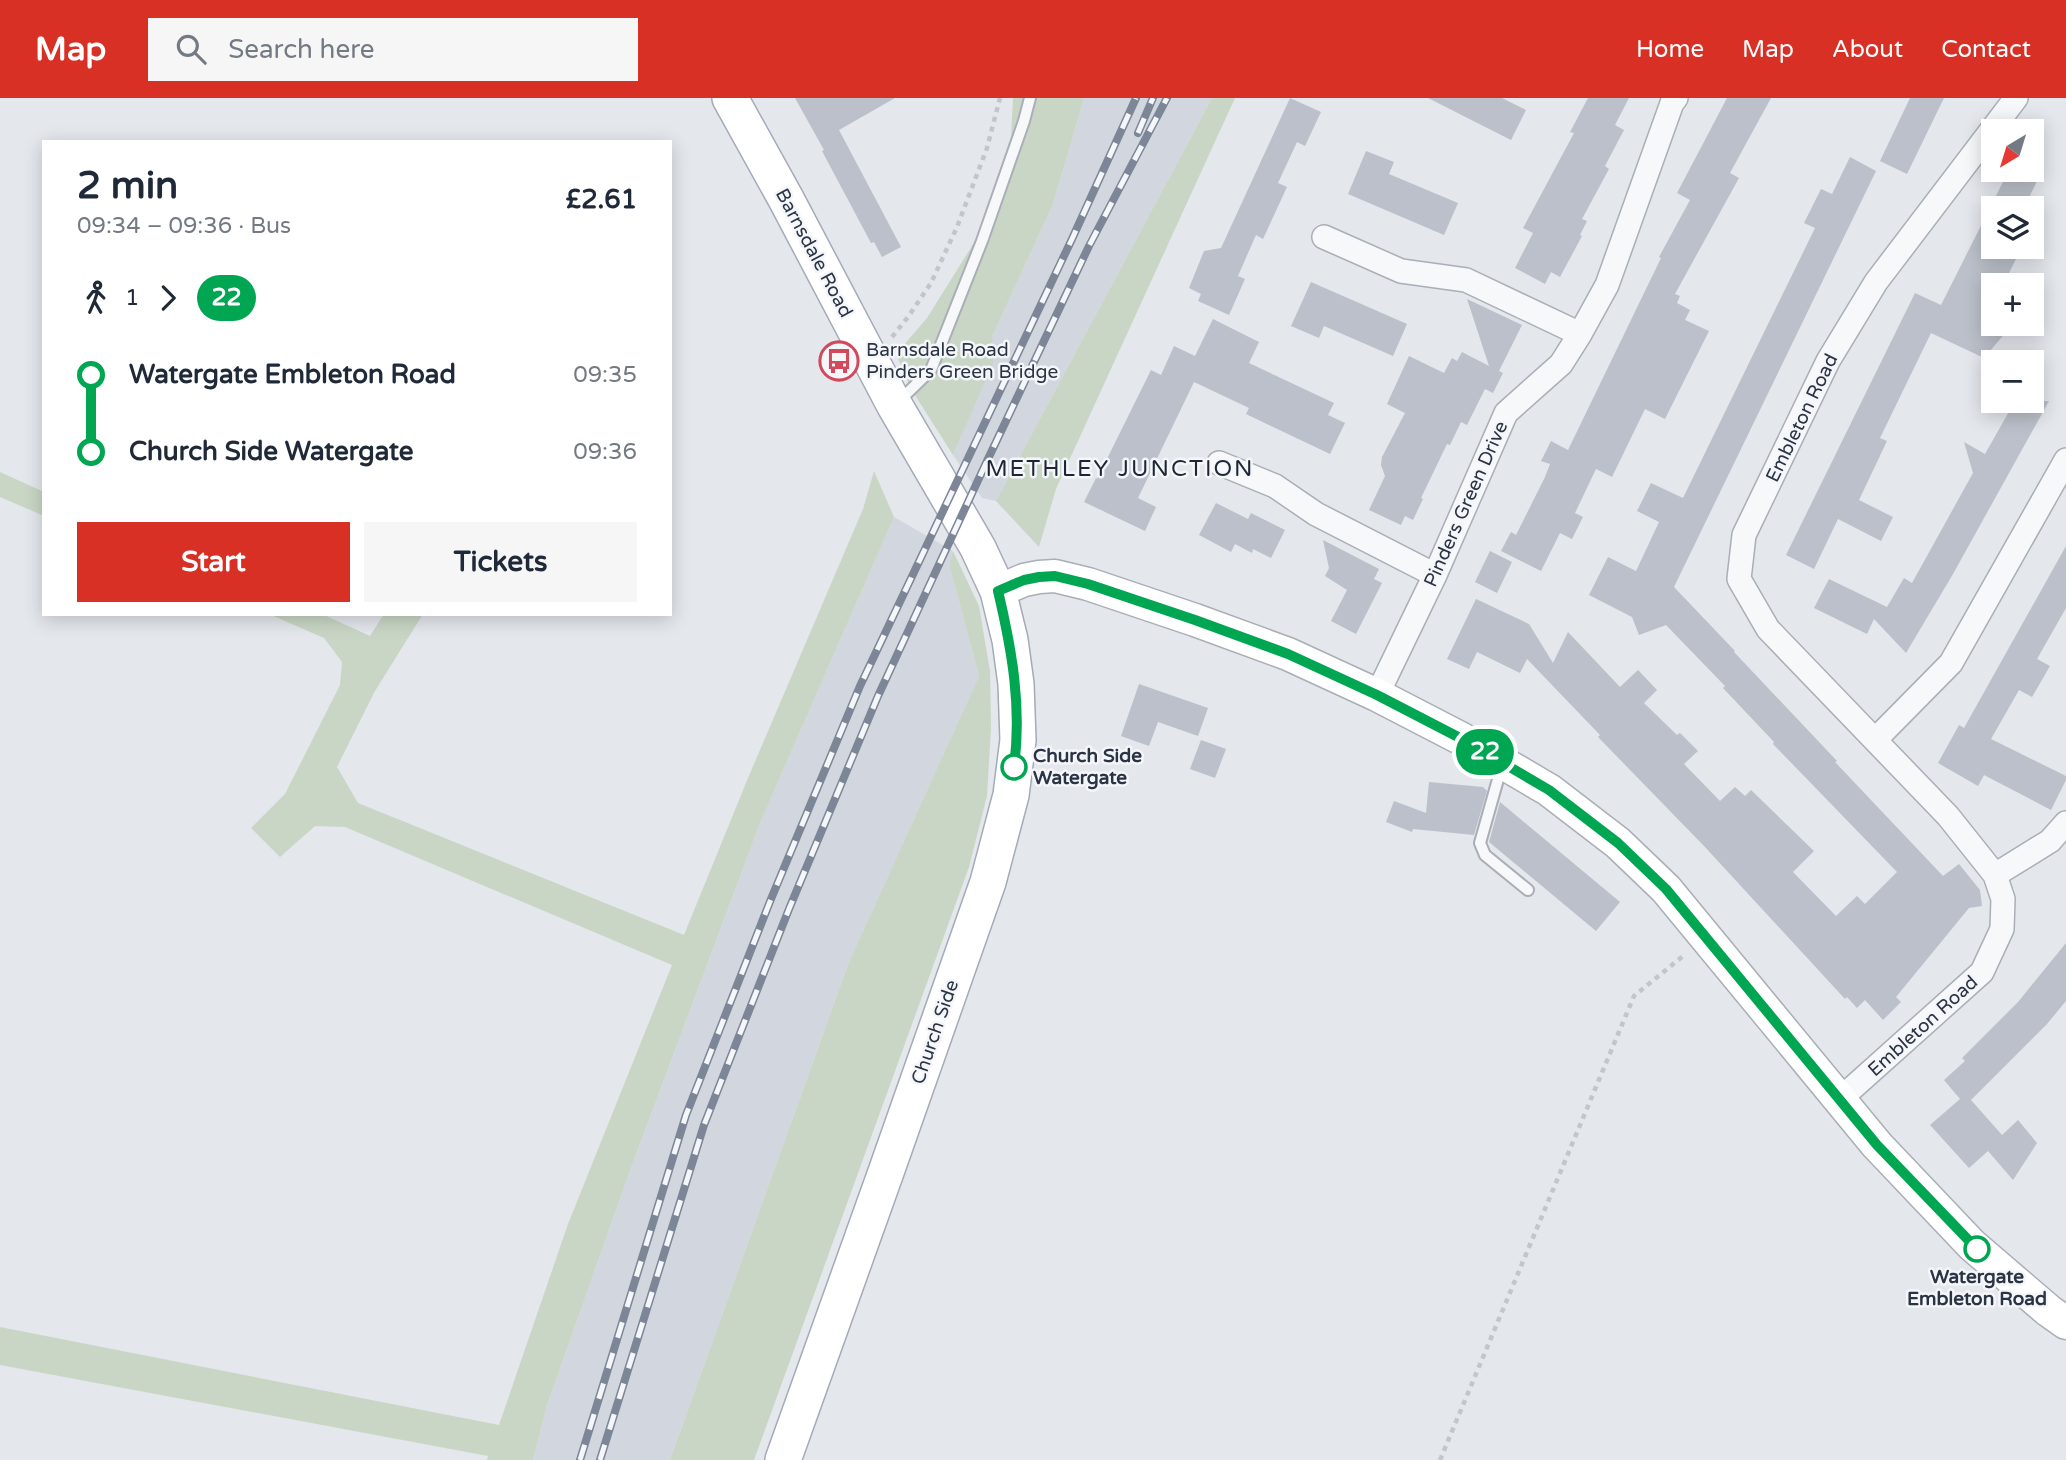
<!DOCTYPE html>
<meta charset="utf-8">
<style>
:root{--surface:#fff;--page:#f6f6f7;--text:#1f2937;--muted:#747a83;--accent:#d93025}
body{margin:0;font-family:"Varela Round",sans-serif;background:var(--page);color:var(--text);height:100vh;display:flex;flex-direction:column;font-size:26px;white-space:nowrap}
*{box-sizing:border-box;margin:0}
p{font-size:23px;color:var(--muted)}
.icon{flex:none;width:38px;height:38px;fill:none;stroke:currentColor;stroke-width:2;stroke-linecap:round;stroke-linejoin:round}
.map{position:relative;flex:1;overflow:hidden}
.drawer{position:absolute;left:42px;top:42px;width:630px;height:476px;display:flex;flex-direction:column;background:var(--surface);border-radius:0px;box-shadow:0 4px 18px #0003}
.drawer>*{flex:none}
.badge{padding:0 14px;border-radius:23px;font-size:24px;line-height:46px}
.needle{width:46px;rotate:218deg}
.fabs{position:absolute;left:1981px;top:21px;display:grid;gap:14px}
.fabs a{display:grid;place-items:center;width:63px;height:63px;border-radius:0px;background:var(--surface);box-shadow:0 4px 18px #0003;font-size:35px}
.map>.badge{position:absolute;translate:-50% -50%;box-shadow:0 0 0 4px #fff}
.legs{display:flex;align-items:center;gap:10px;height:77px;padding:0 35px;font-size:23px}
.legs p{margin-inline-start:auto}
.overview{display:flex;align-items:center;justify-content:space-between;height:119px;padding:0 35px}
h1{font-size:38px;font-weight:700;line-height:52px}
.action{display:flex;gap:14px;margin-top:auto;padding:14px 35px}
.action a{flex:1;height:80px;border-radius:0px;background:var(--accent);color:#fff;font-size:28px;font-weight:700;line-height:80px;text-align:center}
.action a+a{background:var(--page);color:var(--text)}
ul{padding:0 35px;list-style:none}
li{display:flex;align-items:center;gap:24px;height:77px;font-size:26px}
li i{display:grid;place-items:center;width:10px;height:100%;margin:0 9px;background:currentColor}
li i::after{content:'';width:18px;height:18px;margin:-9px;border:5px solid;border-radius:50%;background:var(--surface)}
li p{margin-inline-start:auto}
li:first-child i{background:linear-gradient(#0000 50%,currentColor 0)}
li:last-child i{background:linear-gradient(currentColor 50%,#0000 0)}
header{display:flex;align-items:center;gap:42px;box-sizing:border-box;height:98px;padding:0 35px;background:var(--accent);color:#fff}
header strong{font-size:33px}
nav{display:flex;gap:38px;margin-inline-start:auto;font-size:24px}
.search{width:490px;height:63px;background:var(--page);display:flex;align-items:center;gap:18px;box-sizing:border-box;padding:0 24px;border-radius:0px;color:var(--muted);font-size:26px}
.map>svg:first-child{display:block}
.built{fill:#d2d6de}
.green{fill:#c9d6c5}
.building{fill:#bbc0ca}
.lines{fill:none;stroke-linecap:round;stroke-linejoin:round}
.lane-casing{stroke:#a9aeb7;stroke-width:14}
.street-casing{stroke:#a9aeb7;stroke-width:26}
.secondary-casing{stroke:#a9aeb7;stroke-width:35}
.primary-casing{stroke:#a3abb8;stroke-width:38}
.path{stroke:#c2c5cb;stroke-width:4.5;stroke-dasharray:5 5;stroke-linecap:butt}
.lane{stroke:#f7f8fa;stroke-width:10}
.street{stroke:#f7f8fa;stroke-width:23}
.secondary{stroke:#fff;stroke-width:32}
.primary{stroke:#fff;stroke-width:35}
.rail-casing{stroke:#7d8696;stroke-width:8}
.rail{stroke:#f4f6f9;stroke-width:5;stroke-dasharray:16;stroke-linecap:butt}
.line-1-casing{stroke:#fff;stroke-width:16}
.line-1{stroke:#00a651;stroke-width:10}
.stop-1-dot{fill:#fff;stroke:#00a651;stroke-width:3.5}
.labels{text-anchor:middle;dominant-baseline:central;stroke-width:5;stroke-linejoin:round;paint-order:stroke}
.street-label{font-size:19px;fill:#2b3445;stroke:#f4f6f9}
.poi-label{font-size:19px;fill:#2b3445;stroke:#f4f6f9;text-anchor:start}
.stop-label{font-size:19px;font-weight:bold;fill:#2b3445;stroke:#f4f6f9;text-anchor:start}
.quarter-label{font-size:23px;letter-spacing:2px;fill:#1d2536;stroke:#f4f6f9}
</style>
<header>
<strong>Map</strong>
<div class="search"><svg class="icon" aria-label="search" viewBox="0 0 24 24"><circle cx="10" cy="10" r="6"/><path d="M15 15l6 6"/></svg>Search here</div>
<nav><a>Home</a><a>Map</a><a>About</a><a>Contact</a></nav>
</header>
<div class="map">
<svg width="2066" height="1362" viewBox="0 0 2066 1362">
<rect width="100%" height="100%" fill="#e4e7ec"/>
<!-- built -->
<path class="built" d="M1084,0H1212L996,403L982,400L953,357L992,265V239L1053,106Z
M894,419L953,453L949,466L979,578L849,864L670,1362H533L547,1307L632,1067L760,725Z"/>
<!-- green -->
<path class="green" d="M1013,0H1084L1053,106L992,239L993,265L953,357L911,291L896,256L927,220L977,140L1011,39Z
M1212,0H1235L1056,391L1039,449L996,403Z
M874,373L894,419L760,725L632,1067L547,1307L533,1362H487L488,1358L0,1267V1229L499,1327L568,1126L672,867L345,729L315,728L280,759L251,730L285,696L340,587L342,564L324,540L269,516H322L370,538L384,516H423L375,593L337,669L358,705L684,837L748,680L863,411Z
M0,374L44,394V418L0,399Z
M953,453L979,508L990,573L991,630L987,698L969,769L754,1362H670L849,864L979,578L949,466Z"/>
<!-- building -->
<path class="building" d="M795,0H895L839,32L901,149L882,159L874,144L871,145L822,53L824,52Z
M1290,0L1321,14L1305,48L1297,44L1278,85L1287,89L1263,141L1256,137L1238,178L1245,181L1229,217L1198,203L1201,196L1189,190L1204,153L1221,150Z
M1428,0H1502L1526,12L1511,42Z
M1588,0H1629L1615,27L1624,32L1605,68L1609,71L1582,121L1587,123L1580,137L1582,138L1560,179L1551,174L1545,186L1515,170L1533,135L1523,130L1574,35L1570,34Z
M1727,0H1771L1730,75L1739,80L1675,196L1680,198L1677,205L1690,212L1685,222L1709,233L1665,321L1645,311L1612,379L1596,371L1575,415L1583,419L1572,441L1560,435L1541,473L1501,453L1511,434L1516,437L1545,379L1550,366L1541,363L1551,343L1568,352L1661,160L1659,159L1690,102L1677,95Z
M1910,0H1944L1907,76L1880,63Z
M1366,53L1394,64L1389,76L1458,105L1444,137L1348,96Z
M1850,59L1876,73L1674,489L1735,553L1734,554L1837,663L1835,664L1943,778L1959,766L1980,792L1982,808L1969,810L1896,899L1901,904L1883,922L1865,902L1857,910L1847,899L1845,901L1704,748L1598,639L1600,637L1527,561L1520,575L1477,554L1469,571L1447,561L1476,501L1529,526L1553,565L1568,534L1620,589L1638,572L1657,592L1644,605L1677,637L1680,635L1698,653L1684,666L1720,703L1735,689L1745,698L1751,692L1814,753L1793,774L1836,818L1857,798L1865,806L1897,774L1773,646L1774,644L1723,590L1725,588L1666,527L1639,537L1632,519L1589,497L1608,459L1636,473L1659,424L1637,413L1651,385L1683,400L1815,130L1804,125L1821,91L1832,96Z
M2009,72H2019L2038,81L2024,110H1993V149H2028L2022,161L2017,159L2003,187H1993V208L1985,226H2013L1984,260L1931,235L1880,340L1887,343L1859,402L1893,419L1881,443L1838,421L1814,471L1786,457L1915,195L1941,207Z
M1311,184L1407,226L1393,258L1324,228L1319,240L1291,228Z
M1467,201L1522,227L1499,273L1503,275L1493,295L1485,291L1467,327L1461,324L1450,347L1447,346L1421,400L1423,401L1413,422L1405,418L1401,427L1369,412L1385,378L1381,367L1382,359L1405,315L1387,306L1409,258L1444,275L1452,260L1457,263L1462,254L1489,268Z
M1213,221L1259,244L1249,265L1334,305L1328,317L1345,325L1330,356L1246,316L1249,310L1194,284L1138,400L1156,409L1145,433L1084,404L1096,380L1097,381L1151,272L1161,277L1174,248L1195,258Z
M2015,303H2049L1953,476L1906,555L1874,521L1867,536L1814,510L1829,481L1887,509L1904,480L1912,485L1973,375L1964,344L1985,356Z
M1216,405L1248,421L1251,415L1285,432L1271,460L1253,451L1252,455L1235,446L1231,454L1199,437Z
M1323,442L1379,471L1374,481L1382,485L1356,536L1331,523L1347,492L1325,478L1329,470Z
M2066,448V510L2037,561L2050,568L2032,599L2019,592L1991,641L2066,678V682L2051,712L1984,677L1978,688L1938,665L1959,627L1964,630Z
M1490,453L1512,464L1497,495L1475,484Z
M1139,586L1208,610L1198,638L1158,624L1149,648L1121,638Z
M1201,642L1226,651L1215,680L1190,671Z
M1429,684L1483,689L1487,693L1474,737L1413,731L1412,734L1386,724L1394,703L1426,715Z
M1500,704L1620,804L1596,833L1489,744Z
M2066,845V903L2047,926L1971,1002L2002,1037L2018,1022L2037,1045L2013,1082L1988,1053L1969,1070L1930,1027L1960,1001L1944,982L1965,963L1962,960L2018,904Z"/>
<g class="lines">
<!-- lane casing -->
<g class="lane-casing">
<path id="lane" d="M899,303L931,272L982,143L1024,23L1030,0
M1502,667L1480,745L1485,757L1528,792"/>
</g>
<!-- street casing -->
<g class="street-casing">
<path id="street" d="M1324,139L1401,173L1466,182L1580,236
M1219,365L1275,388L1316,416L1435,477
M1377,597L1435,477L1506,315L1561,266L1580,236L1607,187L1672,5L1676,0
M1875,642L1951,565L2066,362
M1995,777L2050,743L2066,725
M1839,1002L1982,874L2002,831L2003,801L1995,777L1948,718L1768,531L1739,481L1744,437L1828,263L1876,184L2016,0"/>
</g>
<!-- secondary casing -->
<g class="secondary-casing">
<path id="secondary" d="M998,493L1024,482L1039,479L1055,478L1088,486L1195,522L1288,556L1377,597L1462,641L1549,692L1618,745L1666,791L1877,1047L1972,1147L2049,1213L2066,1225"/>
</g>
<!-- primary casing -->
<g class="primary-casing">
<path id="primary" d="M730,0L786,101L895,308L978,450L998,493L1010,542L1016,586L1018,642L1011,697L988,784L886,1074L783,1362"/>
</g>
<!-- path -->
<path class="path" d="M892,239L908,219L931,185L957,129L987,50L1000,0
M1440,1362L1634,898L1683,858"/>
<!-- lane -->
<use href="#lane" class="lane"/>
<!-- street -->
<use href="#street" class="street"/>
<!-- secondary -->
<use href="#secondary" class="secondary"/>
<!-- primary -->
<use href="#primary" class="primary"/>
<!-- rail casing -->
<g class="rail-casing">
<path id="rail" d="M1138,35L1153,0
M580,1362L686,1017L771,801L860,588L1072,141L1136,0
M600,1362L704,1027L789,811L878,598L987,363L1089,148L1167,0"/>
</g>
<!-- rail -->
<use href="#rail" class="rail"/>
</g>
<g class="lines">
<!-- line-1 casing -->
<g class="line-1-casing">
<path id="line-1" d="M1014,669C1022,609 1012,552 998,493L1024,482L1039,479L1055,478L1088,486L1195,522L1288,556L1377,597L1462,641L1549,692L1618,745L1666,791L1877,1047L1977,1151"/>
</g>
<!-- line-1 -->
<use href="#line-1" class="line-1"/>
</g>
<!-- icons -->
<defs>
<g id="bus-ring" transform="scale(2.0125)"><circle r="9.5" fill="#f4f6f9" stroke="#d1495b" stroke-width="1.5"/><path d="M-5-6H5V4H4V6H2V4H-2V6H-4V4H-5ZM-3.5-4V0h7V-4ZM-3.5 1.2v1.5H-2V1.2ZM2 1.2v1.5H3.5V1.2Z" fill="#d1495b"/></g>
</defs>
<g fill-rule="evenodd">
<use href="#bus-ring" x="839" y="263"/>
</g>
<!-- markers -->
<g class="stop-1-dot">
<circle cx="1014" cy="669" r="12"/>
<circle cx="1977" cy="1151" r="12"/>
</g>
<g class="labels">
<!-- street labels -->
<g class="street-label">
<text transform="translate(814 155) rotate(62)">Barnsdale Road</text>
<text transform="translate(1802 320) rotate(-64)">Embleton Road</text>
<text transform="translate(1466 406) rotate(-66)">Pinders Green Drive</text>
<text transform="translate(1923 928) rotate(-42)">Embleton Road</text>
<text transform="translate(935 934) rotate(-71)">Church Side</text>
</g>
<!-- poi labels -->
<g class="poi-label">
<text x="866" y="252">Barnsdale Road<tspan x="866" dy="22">Pinders Green Bridge</tspan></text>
</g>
<!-- stop labels -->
<g class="stop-label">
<text x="1033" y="658">Church Side<tspan x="1033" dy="22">Watergate</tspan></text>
<text x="1977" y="1179" text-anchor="middle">Watergate<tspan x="1977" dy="22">Embleton Road</tspan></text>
</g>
<!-- quarter labels -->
<g class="quarter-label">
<text x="1120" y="371">METHLEY JUNCTION</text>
</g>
</g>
</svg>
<div class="fabs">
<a><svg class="needle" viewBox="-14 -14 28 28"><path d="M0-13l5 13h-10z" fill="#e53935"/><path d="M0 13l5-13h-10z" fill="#747a83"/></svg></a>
<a><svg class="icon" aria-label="layers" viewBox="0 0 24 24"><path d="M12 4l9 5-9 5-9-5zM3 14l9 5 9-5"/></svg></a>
<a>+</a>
<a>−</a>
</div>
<b class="badge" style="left:1485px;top:654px;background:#00a651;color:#fff">22</b>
<section class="drawer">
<div class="overview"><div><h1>2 min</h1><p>09:34 – 09:36 · Bus</p></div><b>£2.61</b></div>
<div class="legs"><svg class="icon" aria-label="walk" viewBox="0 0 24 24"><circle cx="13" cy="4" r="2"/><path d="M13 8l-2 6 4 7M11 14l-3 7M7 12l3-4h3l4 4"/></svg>1<svg class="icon" aria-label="forward" viewBox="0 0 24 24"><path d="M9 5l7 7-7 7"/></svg><b class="badge" style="background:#00a651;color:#fff">22</b></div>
<ul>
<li><i style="color:#00a651"></i><b>Watergate Embleton Road</b><p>09:35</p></li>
<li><i style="color:#00a651"></i><b>Church Side Watergate</b><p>09:36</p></li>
</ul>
<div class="action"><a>Start</a><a>Tickets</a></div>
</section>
</div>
